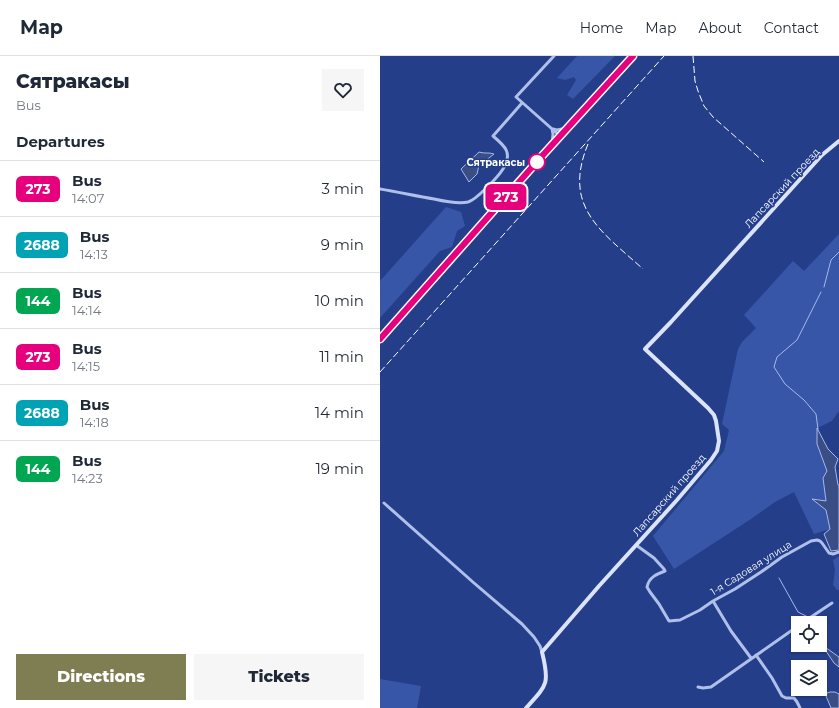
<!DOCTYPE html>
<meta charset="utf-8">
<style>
:root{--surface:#fff;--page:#f6f6f7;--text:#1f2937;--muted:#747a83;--line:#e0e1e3;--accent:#7f7e52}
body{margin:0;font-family:Montserrat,sans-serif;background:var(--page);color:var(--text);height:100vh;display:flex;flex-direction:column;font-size:15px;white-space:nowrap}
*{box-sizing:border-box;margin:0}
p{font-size:13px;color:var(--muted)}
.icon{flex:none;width:22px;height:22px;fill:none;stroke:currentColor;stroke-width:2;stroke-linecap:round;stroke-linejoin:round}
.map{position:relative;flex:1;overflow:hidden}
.drawer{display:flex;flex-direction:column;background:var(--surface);width:380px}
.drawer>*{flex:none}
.badge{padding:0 8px;border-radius:6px;font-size:14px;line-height:26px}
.fabs{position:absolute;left:411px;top:560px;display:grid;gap:8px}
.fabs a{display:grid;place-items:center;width:36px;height:36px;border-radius:0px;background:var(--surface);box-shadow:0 1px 3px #0004;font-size:20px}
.map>.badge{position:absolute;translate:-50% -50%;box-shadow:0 0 0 2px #fff}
h2{padding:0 16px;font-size:15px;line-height:36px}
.round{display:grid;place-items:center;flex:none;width:42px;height:42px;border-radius:0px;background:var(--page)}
.overview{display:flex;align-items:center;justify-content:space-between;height:68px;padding:0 16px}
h1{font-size:19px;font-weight:800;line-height:30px}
.button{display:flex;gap:8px;margin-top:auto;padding:8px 16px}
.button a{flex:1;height:46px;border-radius:0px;background:var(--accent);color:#fff;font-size:16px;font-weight:800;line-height:46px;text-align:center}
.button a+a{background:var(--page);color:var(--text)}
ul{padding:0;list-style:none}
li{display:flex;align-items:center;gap:12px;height:56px;padding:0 16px;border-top:1px solid var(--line)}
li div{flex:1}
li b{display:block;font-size:15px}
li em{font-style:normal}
li .badge{min-width:44px;font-weight:700;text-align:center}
header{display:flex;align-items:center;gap:24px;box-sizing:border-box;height:56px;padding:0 20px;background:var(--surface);border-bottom:1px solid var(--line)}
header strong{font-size:19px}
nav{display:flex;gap:22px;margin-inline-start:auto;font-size:14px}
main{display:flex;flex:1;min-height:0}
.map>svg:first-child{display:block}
.green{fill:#3856a7}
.water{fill:#3a4d85;stroke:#a5b9eb}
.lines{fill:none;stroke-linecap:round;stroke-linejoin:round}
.stream{stroke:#a5b9eb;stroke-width:1}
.street{stroke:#b0c0ea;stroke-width:3}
.secondary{stroke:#dbe3f8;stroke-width:4}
.highway{stroke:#fff;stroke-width:5}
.rail{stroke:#fff;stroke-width:1;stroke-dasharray:7 3;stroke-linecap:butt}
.line-casing{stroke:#fff;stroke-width:9}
.line{stroke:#e6007e;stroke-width:6}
.stop-dot{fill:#fff;stroke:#e6007e;stroke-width:2}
.labels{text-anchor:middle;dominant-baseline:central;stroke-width:3;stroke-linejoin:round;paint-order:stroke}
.stop-label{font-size:10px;font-weight:bold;fill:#fff;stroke:#243e8a;text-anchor:end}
.street-label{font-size:10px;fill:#fff;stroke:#243e8a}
</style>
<header>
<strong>Map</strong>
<nav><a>Home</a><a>Map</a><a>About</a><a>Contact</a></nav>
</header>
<main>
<section class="drawer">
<div class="overview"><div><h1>Сятракасы</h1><p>Bus</p></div><a class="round"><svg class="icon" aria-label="heart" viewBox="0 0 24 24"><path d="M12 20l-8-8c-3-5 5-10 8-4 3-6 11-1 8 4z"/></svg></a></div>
<h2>Departures</h2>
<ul>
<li><span class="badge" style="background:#e6007e;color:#fff">273</span><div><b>Bus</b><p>14:07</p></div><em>3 min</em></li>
<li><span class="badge" style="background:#00a3b4;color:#fff">2688</span><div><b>Bus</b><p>14:13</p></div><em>9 min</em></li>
<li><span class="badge" style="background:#00a651;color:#fff">144</span><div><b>Bus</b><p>14:14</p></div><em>10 min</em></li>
<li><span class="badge" style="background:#e6007e;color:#fff">273</span><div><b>Bus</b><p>14:15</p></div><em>11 min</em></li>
<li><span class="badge" style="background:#00a3b4;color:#fff">2688</span><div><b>Bus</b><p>14:18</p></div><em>14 min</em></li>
<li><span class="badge" style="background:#00a651;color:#fff">144</span><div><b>Bus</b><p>14:23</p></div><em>19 min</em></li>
</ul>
<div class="button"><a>Directions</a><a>Tickets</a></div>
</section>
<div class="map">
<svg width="459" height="652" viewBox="0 0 459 652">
<rect width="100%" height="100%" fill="#243e8a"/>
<!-- green -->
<path class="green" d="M197,0H235L193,43L187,39L196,24L194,21L185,24L177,22Z
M66,151L81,156L85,170L77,175L72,191L60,195L0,262V225Z
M459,178V355L452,365L437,372V388L447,415L443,422L446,445L433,443L446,454L450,473L434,478L414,436L395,446L371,463L294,513L273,480L344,395L349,374L342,368L358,293L362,286L376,272L364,259L413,205L424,215Z
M459,500V534H457L453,529L455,514L453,504Z
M0,623L41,630L37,652H0Z"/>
<!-- water -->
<path class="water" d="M99,96C105,98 108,96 114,98L104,106L100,105L97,118L89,126L81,113Z
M437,372L448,393L458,403L455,411L458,429H459V494L451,495L444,478L450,473L446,454L432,443L446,445L443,422L447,415L437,388Z
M442,589L459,601V611L454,607Z
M450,636H455L459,638V652H451L446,640L447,637Z"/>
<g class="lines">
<!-- stream -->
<path class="stream" d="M444,231L451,204L459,196
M438,373L436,358L424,344L405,328L394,311L397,301L417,284L441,236
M399,522L418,556L426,560
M431,567H432
M440,585L442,589"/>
<!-- street -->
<path class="street" d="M174,0L136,41L180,80
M172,73L173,78L172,89
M173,73L177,74L187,72
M0,133C18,136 36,140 54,143C63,145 79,148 88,146C96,144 118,121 123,113C133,97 125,90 113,80L142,47
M4,447L94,527L142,568L154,581L160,590L162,596
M256,489L274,502L284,513L285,515C277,518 269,521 267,531L270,536L279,548L289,565L300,564L320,554L333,545L355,533L381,516L402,501L431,485L437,484L440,485L442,487L449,497L453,498L459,496
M333,545L351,575L371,602
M422,567L452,547
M376,599L392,622L402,640L406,642H414L417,646L420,652
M318,631L323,632L331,631L418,570"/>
<!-- secondary -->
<path class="secondary" d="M146,652C167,629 170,628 162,596L219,530L297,444L331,404L337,395L339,385L336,365L334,359L328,352L265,293L291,266L442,99L459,85"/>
<!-- highway -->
<path class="highway" d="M0,283L163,100L253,0"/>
<!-- rail -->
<path class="rail" d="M313,0L315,25L318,35L324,50L333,61L384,106
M208,88C182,151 221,175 263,213
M0,316L284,0"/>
</g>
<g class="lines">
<!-- line casing -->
<g class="line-casing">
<path id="line" d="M0,283L162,100L253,0"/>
</g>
<!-- line -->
<use href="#line" class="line"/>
</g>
<!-- markers -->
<circle class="stop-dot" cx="157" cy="106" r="8"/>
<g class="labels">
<!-- stop labels -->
<g class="stop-label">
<text x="145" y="106">Сятракасы</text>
</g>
<!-- street labels -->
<g class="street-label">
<text transform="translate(402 132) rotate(-47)">Лапсарский проезд</text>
<text transform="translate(289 439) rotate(-49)">Лапсарский проезд</text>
<text transform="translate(371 512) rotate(-32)">1-я Садовая улица</text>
</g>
</g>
</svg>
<div class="fabs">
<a><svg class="icon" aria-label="locate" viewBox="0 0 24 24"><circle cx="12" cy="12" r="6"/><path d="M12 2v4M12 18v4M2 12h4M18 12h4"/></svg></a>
<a><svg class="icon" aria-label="layers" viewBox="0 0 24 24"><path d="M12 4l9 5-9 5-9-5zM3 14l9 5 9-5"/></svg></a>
</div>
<b class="badge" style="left:126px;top:141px;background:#e6007e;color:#fff">273</b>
</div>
</main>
